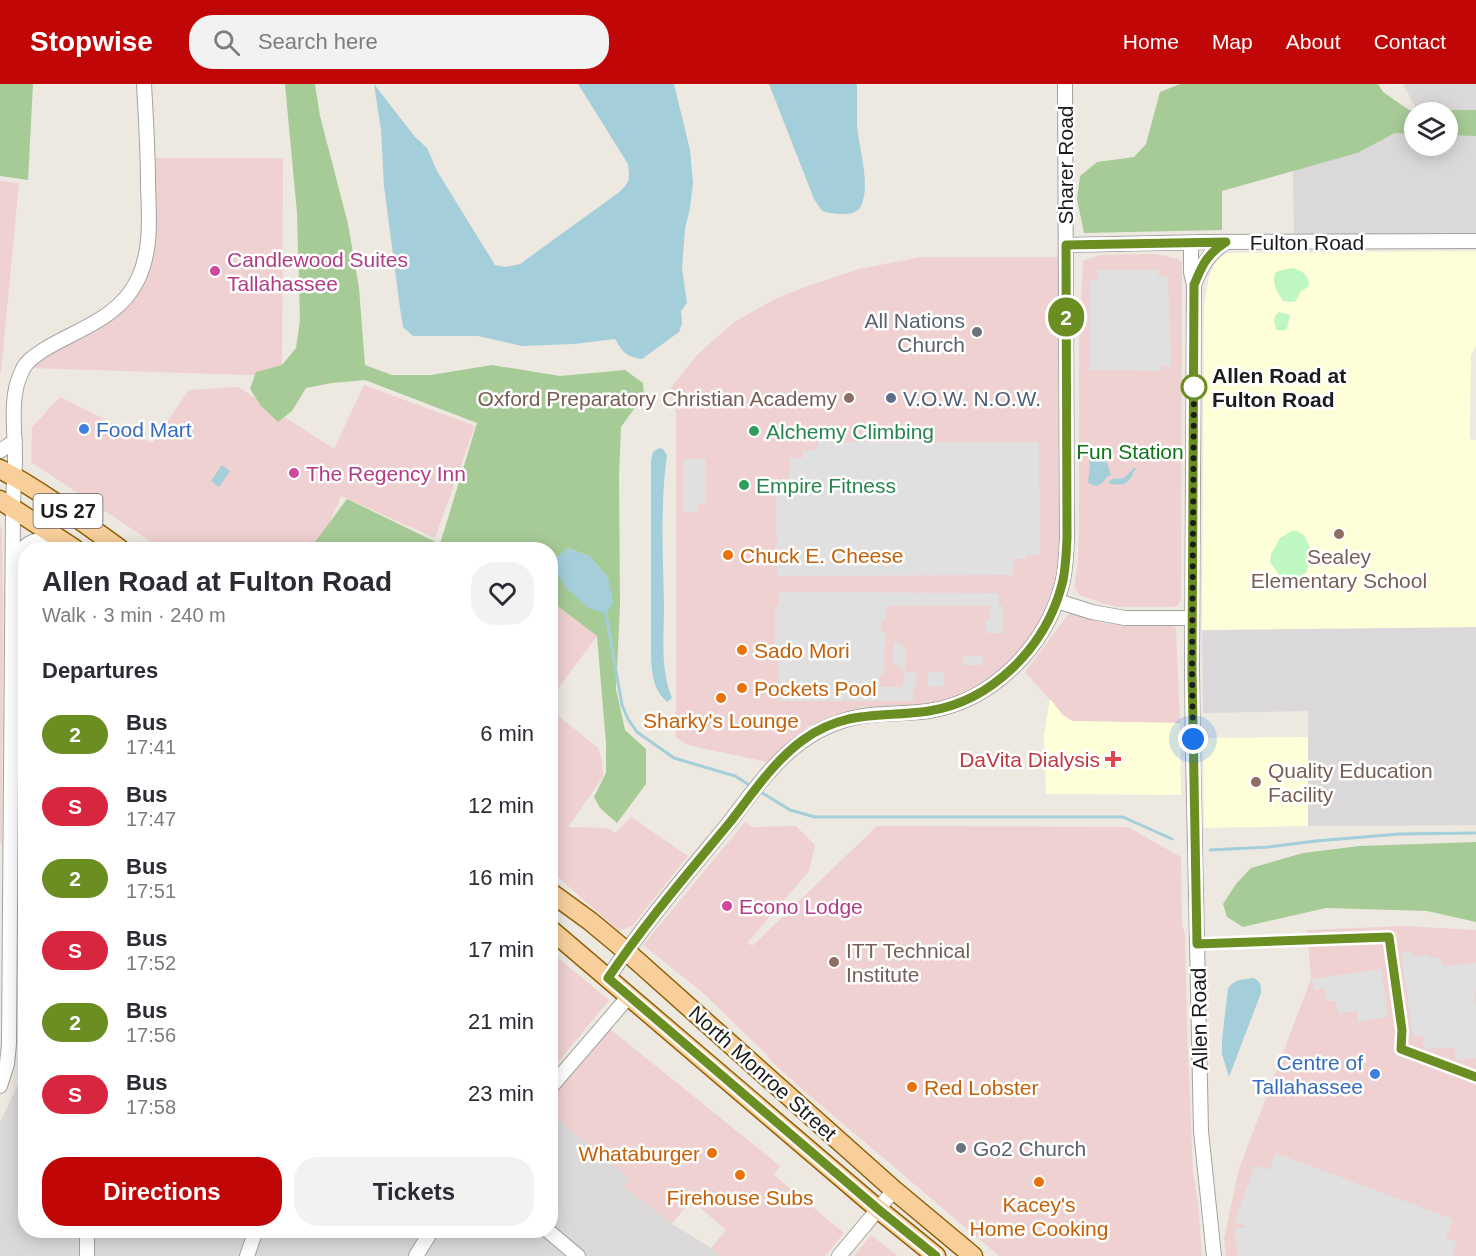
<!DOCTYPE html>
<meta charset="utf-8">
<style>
:root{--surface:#fff;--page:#f2f2f3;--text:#2b2b33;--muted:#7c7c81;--accent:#c10608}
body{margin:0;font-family:Helvetica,sans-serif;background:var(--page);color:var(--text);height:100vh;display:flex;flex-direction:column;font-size:22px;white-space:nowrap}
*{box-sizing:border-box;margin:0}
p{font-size:20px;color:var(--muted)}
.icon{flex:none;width:33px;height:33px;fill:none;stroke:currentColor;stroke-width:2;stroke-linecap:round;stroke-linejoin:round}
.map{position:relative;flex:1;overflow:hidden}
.sheet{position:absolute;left:18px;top:458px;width:540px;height:696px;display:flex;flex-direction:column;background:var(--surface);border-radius:24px;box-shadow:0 3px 15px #0003}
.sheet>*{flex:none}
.badge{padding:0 12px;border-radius:20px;font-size:21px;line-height:39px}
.fabs{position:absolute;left:1404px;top:18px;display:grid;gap:12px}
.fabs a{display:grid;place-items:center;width:54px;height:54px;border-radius:50%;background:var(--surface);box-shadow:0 3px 15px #0003;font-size:30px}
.you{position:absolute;width:30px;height:30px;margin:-15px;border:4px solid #fff;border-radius:50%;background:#1a73e8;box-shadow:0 0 0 9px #1a73e833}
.map>.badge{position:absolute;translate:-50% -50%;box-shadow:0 0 0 3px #fff}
h2{padding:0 24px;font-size:22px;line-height:54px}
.round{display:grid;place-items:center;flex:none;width:63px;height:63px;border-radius:24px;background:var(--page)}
.summary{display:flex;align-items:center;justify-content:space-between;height:102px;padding:0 24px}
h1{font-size:28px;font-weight:700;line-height:45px}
.primary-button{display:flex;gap:12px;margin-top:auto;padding:12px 24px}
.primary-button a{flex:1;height:69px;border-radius:24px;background:var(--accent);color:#fff;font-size:24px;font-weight:700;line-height:69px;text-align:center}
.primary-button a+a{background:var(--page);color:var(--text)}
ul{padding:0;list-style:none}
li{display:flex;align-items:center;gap:18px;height:72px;padding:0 24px}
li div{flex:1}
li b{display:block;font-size:22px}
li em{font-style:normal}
li .badge{min-width:66px;font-weight:700;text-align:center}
header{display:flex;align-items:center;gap:36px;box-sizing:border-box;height:84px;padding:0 30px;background:var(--accent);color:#fff}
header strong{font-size:28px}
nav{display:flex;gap:33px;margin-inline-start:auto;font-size:21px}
.search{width:420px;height:54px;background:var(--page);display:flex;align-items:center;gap:15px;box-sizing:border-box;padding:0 21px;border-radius:24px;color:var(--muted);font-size:22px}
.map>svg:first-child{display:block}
.residential{fill:#dad8d8}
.commercial{fill:#eed1d0}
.education{fill:#fefed9}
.forest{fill:#a7cb97;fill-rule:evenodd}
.park{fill:#bef7c2}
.parking{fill:#e0e0e0}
.water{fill:#a3ceda}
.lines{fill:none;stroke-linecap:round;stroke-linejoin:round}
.stream{stroke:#a3ceda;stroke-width:3}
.minor-casing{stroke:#a3a3a3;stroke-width:16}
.major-casing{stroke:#8e6005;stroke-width:21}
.minor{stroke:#fff;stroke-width:14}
.major{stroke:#f8cf9b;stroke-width:18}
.line-casing{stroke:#fff;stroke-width:14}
.line{stroke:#6b8e23;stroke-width:9}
.walk{stroke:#1c1c1c;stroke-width:6;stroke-dasharray:0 10.8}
.hotel-dot{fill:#d1479c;stroke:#fff;stroke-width:2}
.worship-dot{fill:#6b7280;stroke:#fff;stroke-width:2}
.stop-dot{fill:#fff;stroke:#6b8e23;stroke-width:3}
.education-dot{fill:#8d6e63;stroke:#fff;stroke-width:2}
.service-dot{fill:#5c6f8a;stroke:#fff;stroke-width:2}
.shop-dot{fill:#3f7fe0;stroke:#fff;stroke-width:2}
.leisure-dot{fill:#2e9e5b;stroke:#fff;stroke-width:2}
.food-dot{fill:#e8710a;stroke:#fff;stroke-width:2}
.health-dot{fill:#e0444e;stroke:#fff;stroke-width:2}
.labels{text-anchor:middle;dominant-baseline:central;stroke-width:5;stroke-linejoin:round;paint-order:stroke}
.shield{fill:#fff;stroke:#606060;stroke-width:1.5}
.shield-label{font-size:20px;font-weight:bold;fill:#1c1c1c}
.street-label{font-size:21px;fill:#1c1c1c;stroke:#fff}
.hotel-label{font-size:21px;fill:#b23c85;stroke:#fff;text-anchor:start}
.worship-label{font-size:21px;fill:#5b616d;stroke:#fff;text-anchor:end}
.stop-label{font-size:21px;font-weight:bold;fill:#1c1c1c;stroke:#fff;text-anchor:start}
.education-label{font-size:21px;fill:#785e54;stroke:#fff;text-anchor:start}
.service-label{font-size:21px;fill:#4e5e75;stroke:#fff;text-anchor:start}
.shop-label{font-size:21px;fill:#366cbe;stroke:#fff;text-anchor:start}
.leisure-label{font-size:21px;fill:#27864d;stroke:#fff;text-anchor:start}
.park-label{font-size:21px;fill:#0e7516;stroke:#fff}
.food-label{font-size:21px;fill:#c56008;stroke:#fff;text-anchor:start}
.health-label{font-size:21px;fill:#be3a42;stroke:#fff;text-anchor:end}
</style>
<header>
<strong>Stopwise</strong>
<div class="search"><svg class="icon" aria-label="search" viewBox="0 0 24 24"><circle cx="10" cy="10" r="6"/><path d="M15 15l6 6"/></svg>Search here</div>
<nav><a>Home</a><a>Map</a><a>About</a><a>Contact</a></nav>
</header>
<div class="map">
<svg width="1476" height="1172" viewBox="0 0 1476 1172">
<rect width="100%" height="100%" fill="#ede9e1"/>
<!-- residential -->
<path class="residential" d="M1403,0H1476V150H1294L1292,36L1414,35V62H1448V28H1418Z
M1476,543V741L1308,742V627L1203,629L1202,546Z
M23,821H25L26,1146H550L551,1030L630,1095L624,1102L672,1140L711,1164L720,1172H0V1038L20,996L25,943Z"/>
<!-- commercial -->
<path class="commercial" d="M154,74H283L282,292L30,284L46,272L119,231L145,198L151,176L155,150Z
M0,97L19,99L1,288H0Z
M1155,170L1178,175L1182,179L1181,516L1178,521L1173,523H1120L1105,520L1079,511L1074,503L1078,479L1079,447V265L1083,177L1099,171Z
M922,173H1058L1059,461L1055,497L1042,533L1029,556L999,587L975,602L954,612L928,620L862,623L841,629L807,643L767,678L687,661L676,653V325L668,307L698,270L734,238L777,214L805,203L859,185Z
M364,301L475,342L435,454L341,412L327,444L311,465H162L31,378L32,343L60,313L152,359L189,306L238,303L334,365Z
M0,440L2,448L3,519L2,759H0Z
M22,508H26V674H17Z
M551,517L597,552L551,614Z
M1070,528L1099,538L1112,540L1128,542H1172L1176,544L1180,639L1072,637L1063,631L1025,588Z
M551,626L598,664L602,678L603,693L568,743L607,744L615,749L631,733L688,772L632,842L619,847L551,787Z
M745,738L752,743L796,742L815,761L809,787L748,858L752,862L877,742L1128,743L1181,773L1182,840L1185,851L1187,941L1193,1090L1198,1118L1202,1172H999L802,1005L773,979L766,970L703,909L643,861Z
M1404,842L1476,846V1172H1226L1224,1154L1239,1085L1311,895L1307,846Z
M551,868L609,916L551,987Z
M610,945L780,1082L774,1091L844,1149L825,1172H720L711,1164L726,1146L691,1116L672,1140L624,1103L630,1095L551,1030V1013Z
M871,1151L898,1172H854Z"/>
<!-- education -->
<path class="education" d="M1476,167V262L1471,271L1470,355L1476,356V543L1202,546L1204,222L1209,192L1217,175L1227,169Z
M1050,615L1063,631L1072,637L1180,639L1181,711L1046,710L1044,652Z
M1308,653V742L1204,744L1203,654Z"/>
<!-- forest -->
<path class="forest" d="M0,0H33L28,96L0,92Z
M285,0H315L320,32L348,140L359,204L365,281L392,291H431L492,281L560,292L625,286L643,299L644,311L621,343L619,391L620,522L616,605L625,646L646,665V700L617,739L600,724L594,713L606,689V659L597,552L551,517L550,465H317L312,462L347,415L440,460L477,339L365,296L332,299L306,304L292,327L278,338L261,322L250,305L256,288L282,281L296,264L300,236L297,129ZM568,464L589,472L608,493Z
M1180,0H1378L1383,8L1409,26H1476V52L1448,51V28H1414V50L1395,49L1357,69L1222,107V146L1084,149L1077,115L1080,92L1097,78L1134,73L1146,60L1160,8Z
M24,675H26V821H23Z
M1476,758V838L1427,827L1326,824L1243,843L1227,833L1223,820L1236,800L1251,784L1303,769L1359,762Z"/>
<!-- park -->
<path class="park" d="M1291,184C1302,186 1308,190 1309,201L1305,205L1301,207L1296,217L1291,218L1283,217C1277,208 1272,199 1275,189L1279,187Z
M1279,228L1290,231L1287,245C1283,247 1280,247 1276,245L1274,237L1275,232Z
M1294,446L1304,451L1312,468L1306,489C1299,493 1290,498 1282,495L1270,478L1271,470L1280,454Z"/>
<!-- parking -->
<path class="parking" d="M1098,186H1158L1159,192L1168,193L1171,282H1161V287L1090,286V196H1097Z
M818,358H1039L1040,471H1026V475H1013V491L777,492L776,395H790V374H803V366H818Z
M683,375H706V420H698V428H683Z
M779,508L999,509V522H1003V549H986V536L990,535V522H886V536H881V548H885L884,590H880V603H903L904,588H916V603L913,604V617H779L778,576H775V522H779Z
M893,557L906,564L905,586L893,579Z
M963,572H983V581H963Z
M928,588H944V602L928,603Z
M1412,867L1414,873L1429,871L1430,874L1441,873L1443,882L1476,879V907L1474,908L1476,922V974L1456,976L1454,963L1425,965L1423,952L1413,953L1401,868Z
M1381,885L1388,933L1358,938L1357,927L1338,929L1336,917H1327L1325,905L1314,906L1312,895Z
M1276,1069L1453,1135L1446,1154L1457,1159L1452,1172H1238L1234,1145L1248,1143L1234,1138L1255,1081L1269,1086Z"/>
<!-- water -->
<path class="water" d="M374,0L415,53L427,64L437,87L495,181L506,183L520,180L618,109C630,98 630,96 628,80L578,0H674L690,66L693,99L690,124L685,145L682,184L687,219L681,227L682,239L679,248L642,275C626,273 623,268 615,255L574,260L522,262L478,252H413L403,243L400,224L384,102L381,46Z
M769,0H857C857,14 857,28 857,42C859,64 871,102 861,122C855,134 832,130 822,127L814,115Z
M659,364L663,365L667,371C660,421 663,472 664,523C664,552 660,586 672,614L667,618C653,605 652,591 651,573V377L653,368Z
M1097,371C1107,373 1108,383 1111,391C1104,393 1105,400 1096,402L1090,400L1088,398L1090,381L1089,376L1092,372Z
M222,381L230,387L219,403L211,397Z
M1134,384H1136L1135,387H1134C1129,402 1121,402 1108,399L1112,395L1124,394Z
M568,464L589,472L608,493L613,518L606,530L589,524L566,504L557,489L556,473Z
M1253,894C1261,897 1261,902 1261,909L1229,993L1222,970V955L1228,905C1232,896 1244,895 1253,894Z"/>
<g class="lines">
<!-- stream -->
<path class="stream" d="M606,530L622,621L628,635L637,648L674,674L735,692L751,702
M759,707L790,726L815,733H1123L1172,755
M1210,766L1268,763L1316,757L1399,750L1476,749"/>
<!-- minor casing -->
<g class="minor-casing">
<path id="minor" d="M1191,159V188L1194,201L1192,587L1193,668L1201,1047L1214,1172
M1066,161L1204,158L1476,157
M1194,201C1201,182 1209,169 1226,158
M0,367L15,357
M14,480C24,456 36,453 61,458
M1057,517L1092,528L1125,534H1192
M608,894C644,840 687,790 728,740C749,713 772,679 800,659C825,640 853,631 884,630C899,629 914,629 929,627C992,617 1044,564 1061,504C1066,488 1066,471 1067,454L1065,0
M0,1002L7,980L9,960L13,423C13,407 15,390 15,373C15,345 9,313 22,287C26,277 36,271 45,265C78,245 120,234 138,195C152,166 149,132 148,101C148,67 146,34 144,0
M550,1004L629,912
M87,1146V1172
M547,1146L578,1172
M247,1172L256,1146
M416,1172L432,1146
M839,1172L894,1106"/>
</g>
<!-- major casing -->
<g class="major-casing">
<path id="major" d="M0,385C42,407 81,437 120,465
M0,416L75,465
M550,808L590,837L626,867L894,1106L973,1172
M550,845L878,1125L936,1172"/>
</g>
<!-- minor -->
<use href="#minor" class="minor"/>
<!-- major -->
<use href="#major" class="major"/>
</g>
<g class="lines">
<!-- line casing -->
<g class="line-casing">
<path id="line" d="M936,1172L878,1125L608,894C645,839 689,788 731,737C753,709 774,677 803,656C846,625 881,634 929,627C992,617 1044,564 1061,504C1066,488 1066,471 1067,454L1066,161L1226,158C1207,170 1202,181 1194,201L1192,587L1197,860L1389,853L1402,946L1401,965L1476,993"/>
</g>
<!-- line -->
<use href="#line" class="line"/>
<!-- walk -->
<path class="walk" d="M1193,655L1192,587L1194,303"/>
</g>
<!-- markers -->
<g class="hotel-dot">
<circle cx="215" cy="187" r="6"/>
<circle cx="294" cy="389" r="6"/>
<circle cx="727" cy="822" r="6"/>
</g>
<g class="worship-dot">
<circle cx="977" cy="248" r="6"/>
<circle cx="961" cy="1064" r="6"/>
</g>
<circle class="stop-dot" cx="1194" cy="303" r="12"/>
<g class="education-dot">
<circle cx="849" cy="314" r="6"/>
<circle cx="1339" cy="450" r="6"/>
<circle cx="1256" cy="698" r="6"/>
<circle cx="834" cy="878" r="6"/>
</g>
<circle class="service-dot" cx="891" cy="314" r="6"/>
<g class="shop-dot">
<circle cx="84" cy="345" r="6"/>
<circle cx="1375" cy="990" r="6"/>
</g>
<g class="leisure-dot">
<circle cx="754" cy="347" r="6"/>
<circle cx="744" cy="401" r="6"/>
</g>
<g class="food-dot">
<circle cx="728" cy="471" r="6"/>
<circle cx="742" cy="566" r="6"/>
<circle cx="742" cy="604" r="6"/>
<circle cx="721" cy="614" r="6"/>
<circle cx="912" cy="1003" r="6"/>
<circle cx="712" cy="1069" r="6"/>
<circle cx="740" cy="1091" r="6"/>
<circle cx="1039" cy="1098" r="6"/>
</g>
<path class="health-dot" d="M1110 666h6v6h6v6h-6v6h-6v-6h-6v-6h6z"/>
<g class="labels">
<!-- shield labels -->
<rect class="shield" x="33.5" y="410" width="69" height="34" rx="4.5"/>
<g class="shield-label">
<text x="68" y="427">US 27</text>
</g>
<!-- street labels -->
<g class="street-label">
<text transform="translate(1065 81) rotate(-90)">Sharer Road</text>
<text x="1307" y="158">Fulton Road</text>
<text transform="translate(1199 935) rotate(-91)">Allen Road</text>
<text transform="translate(763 989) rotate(42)">North Monroe Street</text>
</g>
<!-- hotel labels -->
<g class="hotel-label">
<text x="227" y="175">Candlewood Suites<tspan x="227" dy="24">Tallahassee</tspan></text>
<text x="306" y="389">The Regency Inn</text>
<text x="739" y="822">Econo Lodge</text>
</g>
<!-- worship labels -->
<g class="worship-label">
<text x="965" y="236">All Nations<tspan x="965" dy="24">Church</tspan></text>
<text x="973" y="1064" text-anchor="start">Go2 Church</text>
</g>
<!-- stop labels -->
<g class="stop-label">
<text x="1212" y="291">Allen Road at<tspan x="1212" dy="24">Fulton Road</tspan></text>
</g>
<!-- education labels -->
<g class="education-label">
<text x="837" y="314" text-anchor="end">Oxford Preparatory Christian Academy</text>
<text x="1339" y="472" text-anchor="middle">Sealey<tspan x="1339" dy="24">Elementary School</tspan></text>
<text x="1268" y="686">Quality Education<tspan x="1268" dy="24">Facility</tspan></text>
<text x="846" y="866">ITT Technical<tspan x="846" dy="24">Institute</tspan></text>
</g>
<!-- service labels -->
<g class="service-label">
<text x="903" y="314">V.O.W. N.O.W.</text>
</g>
<!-- shop labels -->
<g class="shop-label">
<text x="96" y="345">Food Mart</text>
<text x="1363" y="978" text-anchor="end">Centre of<tspan x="1363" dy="24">Tallahassee</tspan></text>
</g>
<!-- leisure labels -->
<g class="leisure-label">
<text x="766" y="347">Alchemy Climbing</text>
<text x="756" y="401">Empire Fitness</text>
</g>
<!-- park labels -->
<g class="park-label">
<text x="1130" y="367">Fun Station</text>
</g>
<!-- food labels -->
<g class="food-label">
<text x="740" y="471">Chuck E. Cheese</text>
<text x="754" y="566">Sado Mori</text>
<text x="754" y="604">Pockets Pool</text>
<text x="721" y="636" text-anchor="middle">Sharky's Lounge</text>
<text x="924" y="1003">Red Lobster</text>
<text x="700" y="1069" text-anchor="end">Whataburger</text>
<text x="740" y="1113" text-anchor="middle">Firehouse Subs</text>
<text x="1039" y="1120" text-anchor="middle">Kacey's<tspan x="1039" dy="24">Home Cooking</tspan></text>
</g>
<!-- health labels -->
<g class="health-label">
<text x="1100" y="675">DaVita Dialysis</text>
</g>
</g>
</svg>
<div class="fabs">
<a><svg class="icon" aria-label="layers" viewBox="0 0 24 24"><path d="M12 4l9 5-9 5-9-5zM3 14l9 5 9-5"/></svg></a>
</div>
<div class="you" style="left:1193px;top:655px"></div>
<b class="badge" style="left:1066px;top:233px;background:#6b8e23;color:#fff">2</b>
<section class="sheet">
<div class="summary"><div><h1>Allen Road at Fulton Road</h1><p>Walk · 3 min · 240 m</p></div><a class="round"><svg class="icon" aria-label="heart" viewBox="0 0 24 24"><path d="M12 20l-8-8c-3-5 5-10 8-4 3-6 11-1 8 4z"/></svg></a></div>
<h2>Departures</h2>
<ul>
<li><span class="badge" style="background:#6b8e23;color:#fff">2</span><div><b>Bus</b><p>17:41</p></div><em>6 min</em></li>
<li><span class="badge" style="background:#d7263d;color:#fff">S</span><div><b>Bus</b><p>17:47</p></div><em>12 min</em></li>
<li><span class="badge" style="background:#6b8e23;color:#fff">2</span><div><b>Bus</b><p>17:51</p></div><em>16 min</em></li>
<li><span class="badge" style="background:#d7263d;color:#fff">S</span><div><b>Bus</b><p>17:52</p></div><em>17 min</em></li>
<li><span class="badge" style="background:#6b8e23;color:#fff">2</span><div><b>Bus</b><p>17:56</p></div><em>21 min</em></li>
<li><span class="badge" style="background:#d7263d;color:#fff">S</span><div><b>Bus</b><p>17:58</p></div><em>23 min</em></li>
</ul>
<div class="primary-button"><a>Directions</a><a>Tickets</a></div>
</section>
</div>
